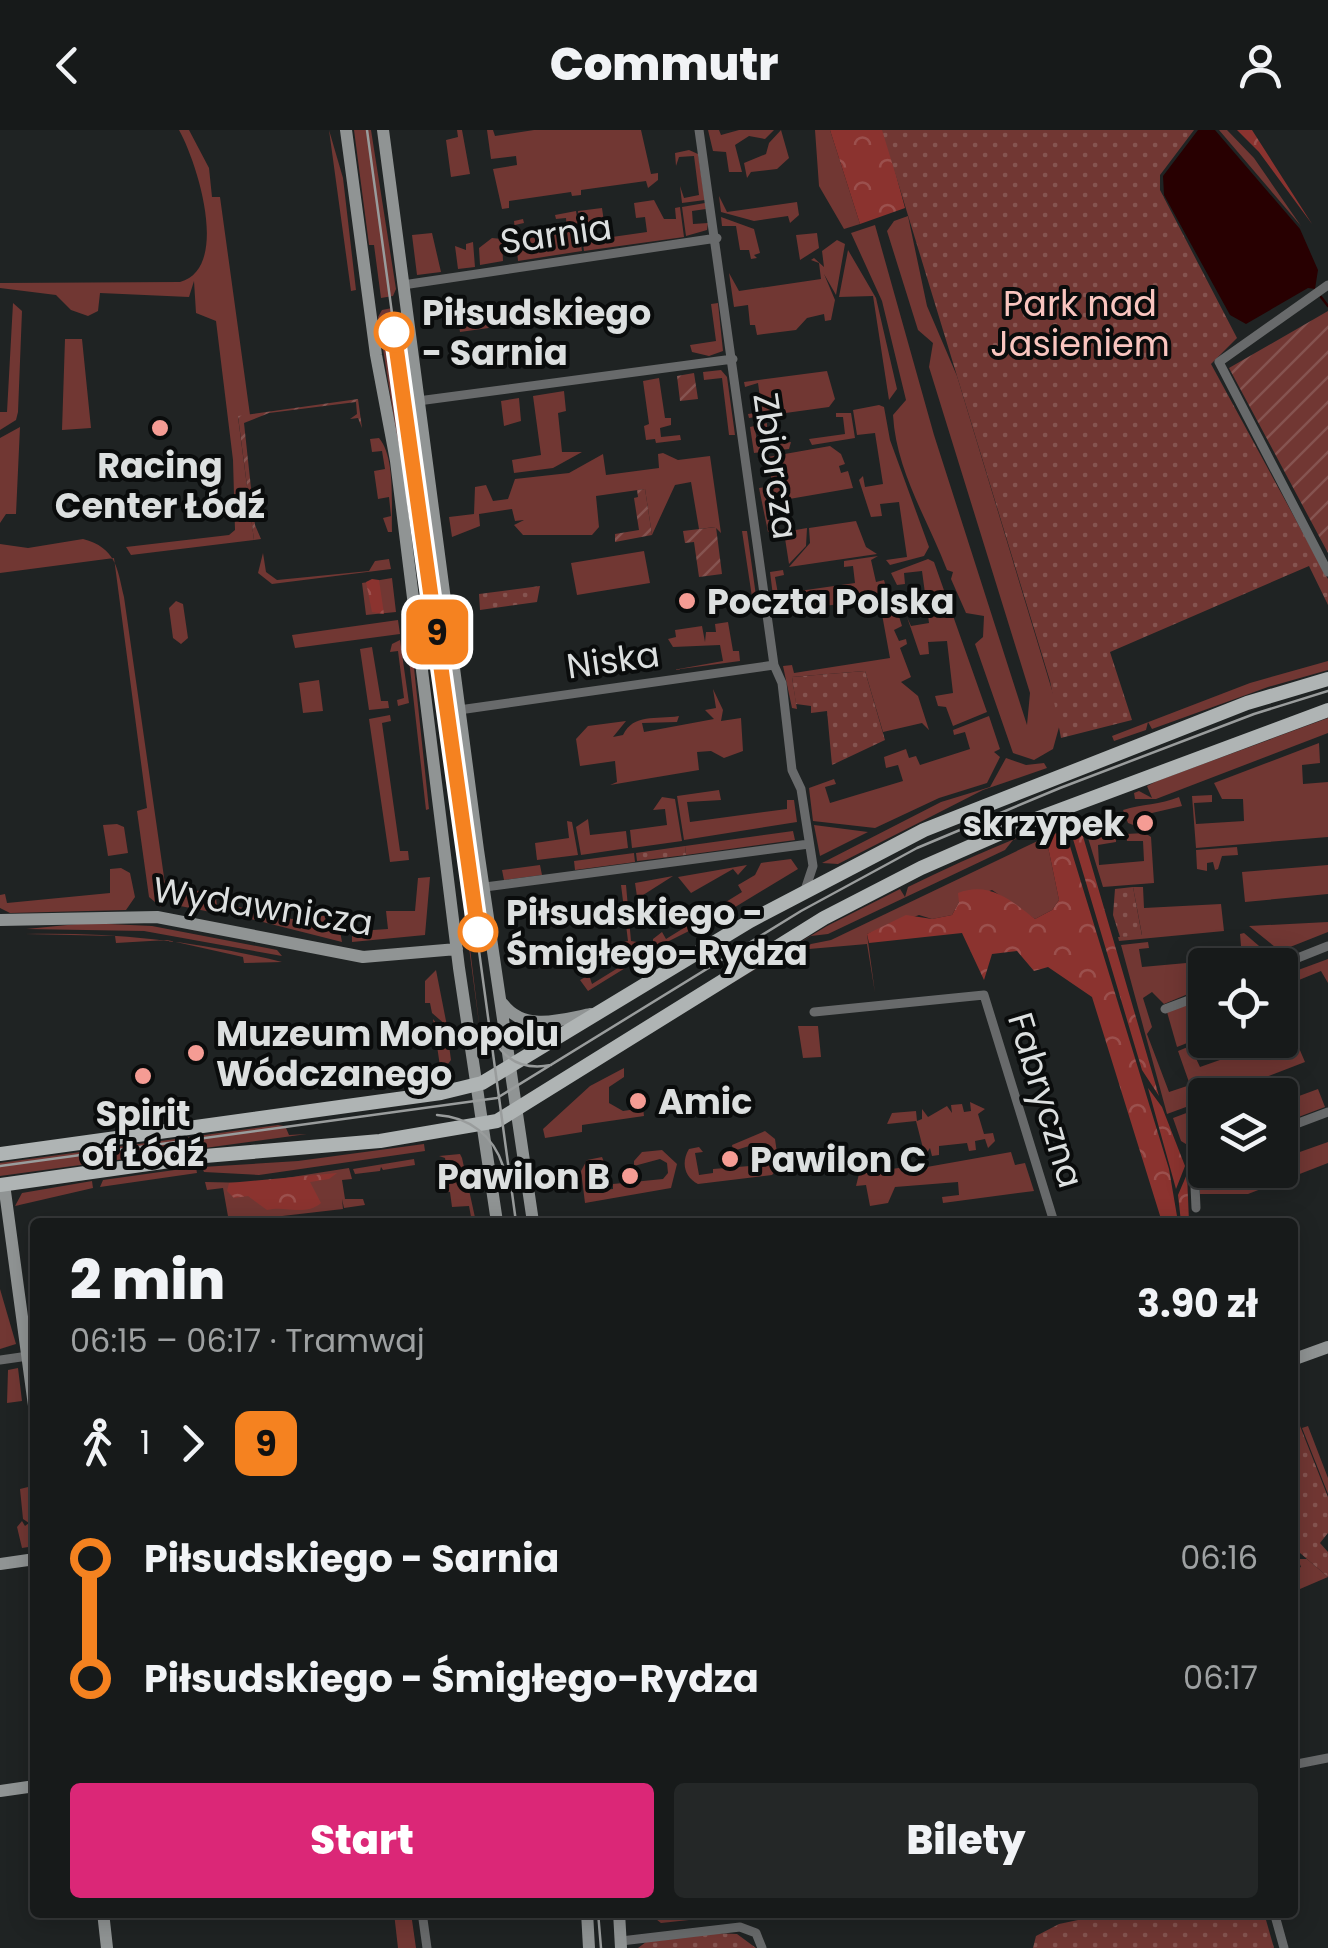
<!DOCTYPE html>
<html lang="pl">
<meta charset="utf-8">
<style>
:root{--surface:#171a1a;--page:#242727;--text:#f1f3f6;--muted:#9ea1a2;--line:#363839;--accent:#db2777}
body{margin:0;font-family:Poppins,sans-serif;background:var(--page);color:var(--text);height:100vh;display:flex;flex-direction:column;font-size:38px;white-space:nowrap}
*{box-sizing:border-box;margin:0}
p{font-size:32px;color:var(--muted)}
.icon{flex:none;width:55px;height:55px;fill:none;stroke:currentColor;stroke-width:2;stroke-linecap:round;stroke-linejoin:round}
.map{position:relative;flex:1;overflow:hidden}
.sheet{position:absolute;left:30px;top:1088px;width:1268px;height:700px;display:flex;flex-direction:column;background:var(--surface);border-radius:10px;box-shadow:0 5px 25px #0003,0 0 0 2px var(--line)}
.sheet>*{flex:none}
.badge{padding:0 20px;border-radius:15px;font-size:35px;line-height:65px}
.controls{position:absolute;left:1188px;top:818px;display:grid;gap:20px}
.controls a{display:grid;place-items:center;width:110px;height:110px;border-radius:10px;background:var(--surface);box-shadow:0 5px 25px #0003,0 0 0 2px var(--line);font-size:50px}
.map>.badge{position:absolute;translate:-50% -50%;box-shadow:0 0 0 5px #fff}
.legs{display:flex;align-items:center;gap:15px;height:110px;padding:0 40px;font-size:32px}
.legs p{margin-inline-start:auto}
.summary{display:flex;align-items:center;justify-content:space-between;height:170px;padding:0 40px}
h1{font-size:55px;font-weight:800;line-height:75px}
.cta{display:flex;gap:20px;margin-top:auto;padding:20px 40px}
.cta a{flex:1;height:115px;border-radius:10px;background:var(--accent);color:#fff;font-size:40px;font-weight:800;line-height:115px;text-align:center}
.cta a+a{background:var(--page);color:var(--text)}
ul{padding:0 40px;list-style:none}
li{display:flex;align-items:center;gap:35px;height:120px;font-size:38px}
li i{display:grid;place-items:center;width:15px;height:100%;margin:0 12px;background:currentColor}
li i::after{content:'';width:25px;height:25px;margin:-12px;border:8px solid;border-radius:50%;background:var(--surface)}
li p{margin-inline-start:auto}
li:first-child i{background:linear-gradient(#0000 50%,currentColor 0)}
li:last-child i{background:linear-gradient(currentColor 50%,#0000 0)}
header{display:flex;justify-content:space-between;align-items:center;height:130px;padding:0 40px;background:var(--surface);font-size:45px;font-weight:800}
.map>svg:first-child{display:block}
.grass{fill:#713733}
.forest{fill:url(#forest-crowns)}
.park{fill:url(#park-dots)}
.garden{fill:url(#garden-furrows)}
.water{fill:#280001}
.lines{fill:none;stroke-linecap:round;stroke-linejoin:round}
.stream{stroke:#280001;stroke-width:2.5}
.street{stroke:#686a6b;stroke-width:9}
.secondary{stroke:#909494;stroke-width:12}
.primary{stroke:#afb4b4;stroke-width:14}
.tram{stroke:#999c9c;stroke-width:2.5}
.line-1-casing{stroke:#fff;stroke-width:22}
.line-1{stroke:#f58220;stroke-width:15}
.stop-1-dot{fill:#fff;stroke:#f58220;stroke-width:5}
.poi-dot{fill:#f59c94;stroke:#0a0c0c;stroke-width:4}
.labels{text-anchor:middle;dominant-baseline:central;stroke-width:8;stroke-linejoin:round;paint-order:stroke}
.street-label{font-size:35px;fill:#dcdfdf;stroke:#0a0c0c}
.park-label{font-size:35px;fill:#f9c5bf;stroke:#0a0c0c}
.stop-label{font-size:35px;font-weight:bold;fill:#dcdfdf;stroke:#0a0c0c;text-anchor:start}
.poi-label{font-size:35px;font-weight:bold;fill:#dcdfdf;stroke:#0a0c0c;text-anchor:start}
</style>
<header><svg class="icon" aria-label="back" viewBox="0 0 24 24"><path d="M15 5l-7 7 7 7"/></svg>Commutr<svg class="icon" aria-label="person" viewBox="0 0 24 24"><circle cx="12" cy="8" r="4"/><path d="M4 21q1-7 8-7t8 7"/></svg></header>
<div class="map">
<svg width="1328" height="1818" viewBox="0 0 1328 1818">
<defs>
<pattern id="forest-crowns" width="20" height="18" patternUnits="userSpaceOnUse" patternTransform="scale(2.5)"><rect width="20" height="18" fill="#8b332f"/><path d="M2 6a3 3 0 1 1 6 0M12 15a3 3 0 1 1 6 0" fill="none" stroke="#9b504d"/></pattern>
<pattern id="park-dots" width="8" height="8" patternUnits="userSpaceOnUse" patternTransform="scale(2.5)"><rect width="8" height="8" fill="#713733"/><path d="M2 2h.1M6 6h.1" fill="none" stroke="#855450" stroke-width="1.8" stroke-linecap="round"/></pattern>
<pattern id="garden-furrows" width="10" height="10" patternUnits="userSpaceOnUse" patternTransform="scale(2.5)"><rect width="10" height="10" fill="#713733"/><path d="M-1 1l2-2M0 10L10 0M9 11l2-2" fill="none" stroke="#855450"/></pattern>
</defs>
<rect width="100%" height="100%" fill="#1f2323"/>
<!-- grass -->
<path class="grass" d="M179,0H189L209,38L212,67H220L250,285L238,287L254,410L131,425L126,417L229,405L235,400L233,330L216,191L196,183L194,151L189,167L100,163L98,181L88,186L71,180L56,165L0,158V153L180,152C231,138 197,32 179,0Z
M329,0L343,48L356,160L351,161Z
M354,0H371L396,159L393,166L381,168L374,115H369Z
M457,0H462L470,44L451,47L446,10L458,7Z
M487,0H493L495,6L534,0H641L651,44L658,43V50L648,58L646,51L581,60V65L572,66L571,62L509,71V78L502,79L493,39L517,35L516,26L491,29Z
M708,0H719L721,5L739,0H774L765,9L749,6L735,15L742,42H729L726,22L713,21Z
M781,0L789,28L777,39L751,42L747,48L744,33L766,24L769,13Z
M815,0H830L860,94L844,99L819,56Z
M1219,0H1227L1254,28L1301,96Z
M689,20L698,24L705,70L682,73L680,56L684,68L699,65L694,26L679,27L676,36L675,23Z
M719,66L727,82L797,72L799,85L790,93L788,86L754,91L721,82Z
M654,70L664,89H676L675,78L680,77L684,107L584,121L578,81L602,78L604,92L595,94L598,109L647,102L645,87L636,88L634,73Z
M705,73L706,79L692,81L693,94L708,93L707,100L686,106L682,77Z
M576,81L582,121L518,131L514,91L523,89L524,93L515,95L517,110L567,103L566,88L556,89L555,85Z
M908,86L927,176L957,246L1061,590L1053,619L1034,630L1013,623L975,514L983,507L984,486L966,483L951,449L953,442L947,440C928,390 896,341 893,285L906,270L882,171L851,103L875,95L934,305L1027,595L1030,563L929,237L933,213L918,200L887,101L894,91Z
M721,87L754,99L760,123L754,125L757,128L751,129L749,120H740L736,96H722Z
M432,103L441,142L417,145L412,105Z
M817,103L819,118L800,130L796,105Z
M492,108L502,109L503,131L480,135L479,118Z
M837,110L845,114L836,165L824,144L835,170L831,190L825,191L824,184L807,188L796,200L757,205L755,195H750L748,175L734,177L729,143L739,161L821,149L819,133L811,130L814,128L824,137L822,121Z
M473,112L475,137L458,139L455,116L466,120V114Z
M848,120L876,168L897,259L889,270L873,166L839,167Z
M13,173L22,181L18,282L16,290L0,300V282H7Z
M718,173L723,221L709,226L692,222L690,215L716,211L711,174Z
M392,178L400,231H406L448,554L449,573L447,565L439,567V574L378,187L382,180Z
M515,184L522,185L524,193L460,202L459,195Z
M65,209H82L91,298L62,300Z
M721,240L727,247L735,305H729L722,248L704,250L703,242Z
M827,241L835,269L829,277L749,288L748,284L762,282L758,253L745,257L744,252Z
M659,248L665,288H671V295L660,298L661,307L680,305L681,310L656,313L655,309L646,310L644,296L649,294L643,251Z
M564,261L566,281L558,283L562,322H582L553,338L514,343L512,330L541,325L533,266Z
M519,268L521,291L504,296L501,271Z
M879,275L884,277L890,310L929,417L924,426L890,435L886,430L907,427L899,372L880,374L882,386L871,387L859,350L863,346L865,357L883,354L875,303L857,305L853,280Z
M836,283H851L855,308L812,315L809,309L845,304L843,287H836Z
M767,293V297L755,299L758,317L791,312L789,319L754,323L750,297Z
M20,297L16,384H6L0,393V308Z
M379,308C396,328 391,376 392,402H388L383,388L391,386L389,367L378,369L374,341L385,339L382,321L372,322L370,309Z
M830,316L841,324L845,334L839,336L841,343L848,341L853,358L766,373L767,390L777,389L779,400L768,402L759,358L772,356L769,330L757,329Z
M663,323L678,330L710,326L721,403L715,397L699,399L691,352L675,355L652,405L645,359L596,366L599,397L592,405H523L514,395L524,390L515,391L512,379L479,384L480,396L452,407L449,387L474,384L475,357L486,355L493,371L508,369L515,349L569,343L603,324L606,345L659,338L658,324Z
M856,391L866,417L877,424L789,437L810,413L809,398Z
M807,398L806,416L789,434L784,402Z
M742,401H747L757,473L745,481L731,470L752,467Z
M83,409C116,418 117,437 124,467L167,768L161,777L149,767L137,681L147,678L114,428L0,443V414L28,418Z
M644,421L650,453L577,465L571,433Z
M263,423L266,442L277,450L369,441L375,431L389,429L391,439L272,454L258,443Z
M878,426L871,430L876,452L884,450L889,468L775,482L770,442L783,440L784,445L775,447L778,464L855,453L853,436L844,437V431Z
M928,429L934,432L987,582L953,596L946,577L938,576L935,566L953,563L947,511L928,512L929,524L920,525L907,487L911,496L929,493L922,441L904,443L905,454L897,455L891,443Z
M392,448L396,482L366,485L362,453Z
M176,471L183,474L188,508L181,514L173,508L169,478Z
M887,478L890,485L898,483L902,496L894,500L899,511L906,509L907,514L900,518L911,547L901,552L918,566L929,600L922,593L883,602L865,541L792,547L797,579L792,578L783,536L792,535L794,543L890,528L881,479Z
M398,490L400,504L295,518L292,505Z
M728,492L733,521H739L740,531L673,540L723,531L720,515L673,517L668,509L676,507L675,500L702,496L705,512L706,502H716L715,494Z
M400,510L409,573L398,576L397,570L404,568L398,521L390,522L392,514Z
M407,512L412,519L429,679L426,680Z
M372,517L381,571H388L389,578L369,580L360,519Z
M1328,531V540L1268,557L1152,599L1148,592L1146,600L1114,611L1112,606L1250,553Z
M319,550L323,581L303,583L299,553Z
M713,559L723,580L721,591L741,588L743,621L724,628L711,621L697,622L699,640L610,655L617,652L615,631L580,636L576,609L588,596L626,591L613,607L623,605C634,583 655,590 679,586L677,592L642,593L644,602L714,589L705,580L716,578Z
M390,585L391,591L382,593L400,721H408L409,730L390,732L369,589Z
M989,586L1000,619L994,622L1000,627L987,653L939,668L875,698L813,691L809,658L834,649L836,654L825,657L830,673L903,651L898,635L886,638L884,627L906,619L909,628L916,626L920,635L970,619L965,602L954,605L953,600Z
M1328,588V603L1156,669H1135L1134,663L1139,661L1152,668L1147,656L1157,651Z
M1319,613L1320,633L1302,635L1303,654L1328,652V707L1196,718L1192,666L1212,665V672L1194,673L1196,694L1244,691L1243,669H1222L1214,653Z
M443,620L449,644L480,901Z
M458,627L483,791L478,792Z
M1006,628L1026,635L1044,633L1047,638L983,660L838,734L822,733L941,672L990,657Z
M719,660L721,670L687,672L690,692L787,679V670H794L797,692L684,710L677,666Z
M662,667L675,669L682,711L632,718L630,700L667,695L665,679L653,680Z
M1179,667L1182,676L1152,683V689L1143,690L1144,699L1128,693L1123,680C1142,674 1160,675 1179,667Z
M1116,683L1117,703L1088,705L1084,694Z
M588,689L590,705L626,701L628,718L581,725L576,697Z
M1062,690V694L1013,710L1005,720L828,804L811,806L721,860L827,796L900,759L905,767L908,757C958,732 1010,710 1062,690Z
M567,691L572,692L578,725L537,730L535,713L569,708Z
M117,694L124,697L128,723L108,726L103,695Z
M814,695L868,702L820,726Z
M793,701L795,710L686,725L685,716Z
M1145,703L1151,707L1154,753L1103,757L1088,708L1116,705V712L1098,715L1099,735L1144,731L1143,711H1127L1126,704Z
M1046,707L1059,770L1052,780L1035,789L992,760L959,772L952,785L932,789L919,785L867,804L875,863L867,814L809,819L773,837L811,814L831,810Z
M1237,717L1238,725L1222,726L1218,739L1215,740L1213,732L1207,733V741L1197,739L1196,720Z
M634,723L635,732L575,740L574,731Z
M791,729L798,739L727,782L653,819V809L662,802L666,809L742,762L738,755L755,745L761,733Z
M540,735L542,745L504,750L502,740Z
M747,735L738,745L733,739L691,763L678,747Z
M1328,735V764L1245,772L1242,742Z
M121,738L130,743L135,767L126,780L10,783L0,778V765L5,764L7,773L110,763V739Z
M673,746L640,767L657,795L647,796L640,787L635,753Z
M430,747L425,805L352,812V789L358,801L388,799L386,781H415L418,748Z
M621,755H626L631,811L643,813L648,824L588,861L580,850L589,845L592,854L626,833L623,812L628,811Z
M1133,757H1143L1144,778L1221,774L1224,801L1119,811L1118,807L1142,805Z
M215,759L217,776L211,782L180,776L178,763Z
M239,777L292,789L331,785L338,791L342,812L231,784Z
M1328,792V802L1280,821L1249,796Z
M88,793L152,796L277,820L282,826L144,801L26,799Z
M1244,803L1266,822L1269,832L1205,835V857L1164,874L1152,862L1143,868L1152,897L1147,904L1169,962L1190,955L1178,921L1200,912L1202,918L1193,922L1200,937L1293,904L1305,932L1219,965H1205V970L1167,984L1121,815L1148,812L1149,818L1139,819L1142,837L1242,828L1240,804Z
M25,804C114,802 196,811 282,832L244,833L243,827L167,810L116,813L115,806Z
M1328,829V853L1321,841L1294,852L1290,843Z
M436,840L447,896L432,883L430,873H425V851Z
M1205,867V906L1177,917L1167,882Z
M433,889L448,908L451,930L441,943Z
M798,896H818L821,927L803,928Z
M624,938V947L609,957V973L623,981L643,978L644,986L582,995V1002L545,1008L543,999L590,956Z
M1318,959L1325,977L1280,994V973Z
M970,972L985,979L978,984L984,1004L993,1003L995,1011L988,1018L985,1009L975,1011L976,1020L969,1021L967,1013L939,1016V1025L932,1026L930,1018L925,1026L916,991L887,994L892,983L916,981L917,991L922,989V979L928,987L947,976L952,983L951,975L962,974L964,982L971,981Z
M1205,976V1023L1202,1024L1181,1011L1173,988Z
M278,995L290,997L286,998L289,1005L307,1004L0,1046V1033Z
M765,1001L775,1009L779,1037L772,1045L698,1054C684,1047 681,1032 689,1019L699,1017L703,1022L695,1023L699,1045L713,1043V1039L762,1035L767,1028L759,1013L733,1021L732,1015Z
M1328,1012V1033L1248,1064H1200V1045L1205,1037L1216,1053L1250,1040H1280V1029Z
M424,1014L425,1021L259,1045L204,1042L202,1037L298,1031Z
M662,1020L677,1034L671,1058L585,1073L581,1041L587,1030L602,1027L606,1037L586,1040L589,1061L613,1059V1054L663,1049L668,1043L667,1033L660,1029L634,1036V1031L642,1022Z
M1011,1022L1015,1035L1025,1033L1034,1061L943,1073L942,1067L959,1065L958,1052L895,1057L888,1073L870,1076L866,1055L856,1056L859,1044L905,1037L910,1040Z
M460,1024L462,1028L476,1092H472L469,1076L452,1077L450,1062L437,1060L436,1055L449,1053L445,1028L439,1026Z
M414,1029L415,1035L383,1040L381,1037L380,1041L355,1044L353,1039Z
M196,1037L197,1043L100,1057L103,1050Z
M349,1038L352,1049L342,1050L345,1069H363L365,1075L344,1078L342,1069L343,1079L229,1092L223,1058L207,1060L205,1052L254,1053Z
M92,1051L93,1058L15,1076L22,1063Z
M0,1159L16,1214L0,1219Z
M18,1238L22,1271L7,1273L8,1240Z
M1308,1296L1328,1348V1364L1302,1298Z
M28,1357L35,1387V1416L22,1418L17,1397L22,1391L25,1396L29,1393L23,1389L20,1359Z
M1298,1429H1307L1328,1447L1293,1462V1450L1298,1447L1295,1439L1301,1437Z
M394,1783H411L416,1818H398Z"/>
<!-- forest -->
<path class="forest" d="M830,0H884L905,78L860,94Z
M1237,0H1252L1312,94L1259,22Z
M372,449L379,450L384,484L372,482L366,452Z
M1080,696L1159,966L1142,940L1070,699Z
M1065,700L1169,1039L1178,1092H1162L1092,867L1048,837L1034,841L1017,821L992,824L984,850L962,803L869,813L867,804L906,785L932,789L952,785L959,772L958,763C989,751 1011,770 1035,789L1052,780L1059,770L1046,707Z
M1148,958L1162,977L1185,1036L1176,1059Z
M337,1043L329,1049L310,1052L321,1073C304,1087 286,1075 267,1080L248,1066L234,1068L227,1061L229,1053Z
M1187,1044L1189,1092H1181L1178,1065Z"/>
<!-- park -->
<path class="park" d="M882,0H1194L1160,45V60L1237,208L1211,234L1328,449V475L1309,436L1110,522L1132,590L1061,608L1050,551Z
M540,456L537,472L480,480L479,464Z
M865,541L885,610L832,635L827,581L811,583V576L796,574L792,547Z
M685,716L686,725L637,731L636,723Z
M1133,757L1142,806L1120,807L1113,785L1115,759Z
M1300,1296L1328,1367V1403L1320,1413L1328,1422V1447L1293,1417V1299Z
M1116,1782L1264,1783L1274,1818H1033L1036,1806L1059,1794Z
M648,1783H754L661,1793Z
M713,1803L737,1804L756,1818H638L646,1812Z"/>
<!-- garden -->
<path class="garden" d="M1328,181V423L1229,238Z
M694,243L698,269L680,271L677,246Z
M358,269L362,298L358,288L350,289L357,284L356,272L269,283L244,293L255,395L261,409L254,410L238,286Z
M645,359L652,405L615,412V404L639,400L634,368L638,367L637,360Z
M716,397L722,444L699,447L694,412L685,413L683,401Z"/>
<!-- water -->
<path class="water" d="M1198,0H1215L1300,99L1318,140L1315,159L1308,158L1246,194L1230,185L1164,65L1163,46Z"/>
<g class="lines">
<!-- stream -->
<path class="stream" d="M1321,167L1328,176"/>
<!-- street -->
<path class="street" d="M699,0L774,535L782,553L792,640L801,659L813,736L805,760
M403,155L717,108
M1328,155L1219,232L1328,442
M418,271L733,229
M459,580L774,535
M485,757L809,714
M1280,835L1328,816
M1165,879L1205,864
M814,882L984,865L1054,1092
M1280,1000L1328,982
M1196,1078L1194,1035L1205,1028
M0,1230L35,1225
M1292,1635L1328,1628
M422,1782L427,1818
M1274,1782L1284,1818
M621,1811L740,1797L756,1803L762,1818"/>
<!-- secondary -->
<path class="secondary" d="M346,0L376,225L396,331L459,838L497,1092
M383,0L478,720L533,1092
M0,790L157,787L363,827L457,819
M503,874C524,902 561,890 591,884
M4,1054L35,1283
M1292,1230L1328,1217
M0,1434L35,1429
M0,1661L35,1656
M103,1782L107,1818
M587,1782L589,1818
M619,1782L621,1818"/>
<!-- primary -->
<path class="primary" d="M0,1024L441,963L482,953L750,791L924,700L1247,573L1328,549
M0,1055L205,1026L380,1011L497,991L824,788L921,738L1017,696L1328,580"/>
<!-- tram -->
<path class="tram" d="M367,0L516,1092
M493,908C505,931 525,940 551,935
M437,985C469,987 493,1005 503,1036
M0,1036L497,968L801,781L917,718L1060,658L1254,584L1328,561
M598,1782L601,1818"/>
</g>
<g class="lines">
<!-- line-1 casing -->
<g class="line-1-casing">
<path id="line-1" d="M394,202L478,802"/>
</g>
<!-- line-1 -->
<use href="#line-1" class="line-1"/>
</g>
<!-- markers -->
<g class="stop-1-dot">
<circle cx="394" cy="202" r="18"/>
<circle cx="478" cy="802" r="18"/>
</g>
<g class="poi-dot">
<circle cx="160" cy="298" r="10"/>
<circle cx="687" cy="471" r="10"/>
<circle cx="1145" cy="693" r="10"/>
<circle cx="196" cy="923" r="10"/>
<circle cx="143" cy="946" r="10"/>
<circle cx="638" cy="971" r="10"/>
<circle cx="730" cy="1029" r="10"/>
<circle cx="630" cy="1046" r="10"/>
</g>
<g class="labels">
<!-- street labels -->
<g class="street-label">
<text transform="translate(556 104) rotate(-8)">Sarnia</text>
<text transform="translate(776 336) rotate(82)">Zbiorcza</text>
<text transform="translate(613 530) rotate(-8)">Niska</text>
<text transform="translate(263 776) rotate(9)">Wydawnicza</text>
<text transform="translate(1046 970) rotate(73)">Fabryczna</text>
</g>
<!-- park labels -->
<g class="park-label">
<text x="1080" y="173">Park nad<tspan x="1080" dy="40">Jasieniem</tspan></text>
</g>
<!-- stop labels -->
<g class="stop-label">
<text x="422" y="182">Piłsudskiego<tspan x="422" dy="40">- Sarnia</tspan></text>
<text x="506" y="782">Piłsudskiego -<tspan x="506" dy="40">Śmigłego-Rydza</tspan></text>
</g>
<!-- poi labels -->
<g class="poi-label">
<text x="160" y="335" text-anchor="middle">Racing<tspan x="160" dy="40">Center Łódź</tspan></text>
<text x="707" y="471">Poczta Polska</text>
<text x="1125" y="693" text-anchor="end">skrzypek</text>
<text x="216" y="903">Muzeum Monopolu<tspan x="216" dy="40">Wódczanego</tspan></text>
<text x="658" y="971">Amic</text>
<text x="143" y="983" text-anchor="middle">Spirit<tspan x="143" dy="40">of Łódź</tspan></text>
<text x="750" y="1029">Pawilon C</text>
<text x="610" y="1046" text-anchor="end">Pawilon B</text>
</g>
</g>
</svg>
<div class="controls">
<a><svg class="icon" aria-label="locate" viewBox="0 0 24 24"><circle cx="12" cy="12" r="6"/><path d="M12 2v4M12 18v4M2 12h4M18 12h4"/></svg></a>
<a><svg class="icon" aria-label="layers" viewBox="0 0 24 24"><path d="M12 4l9 5-9 5-9-5zM3 14l9 5 9-5"/></svg></a>
</div>
<b class="badge" style="left:437px;top:502px;background:#f58220;color:#111">9</b>
<section class="sheet">
<div class="summary"><div><h1>2 min</h1><p>06:15 – 06:17 · Tramwaj</p></div><b>3.90 zł</b></div>
<div class="legs"><svg class="icon" aria-label="walk" viewBox="0 0 24 24"><circle cx="13" cy="4" r="2"/><path d="M13 8l-2 6 4 7M11 14l-3 7M7 12l3-4h3l4 4"/></svg>1<svg class="icon" aria-label="forward" viewBox="0 0 24 24"><path d="M9 5l7 7-7 7"/></svg><b class="badge" style="background:#f58220;color:#111">9</b></div>
<ul>
<li><i style="color:#f58220"></i><b>Piłsudskiego - Sarnia</b><p>06:16</p></li>
<li><i style="color:#f58220"></i><b>Piłsudskiego - Śmigłego-Rydza</b><p>06:17</p></li>
</ul>
<div class="cta"><a>Start</a><a>Bilety</a></div>
</section>
</div>
